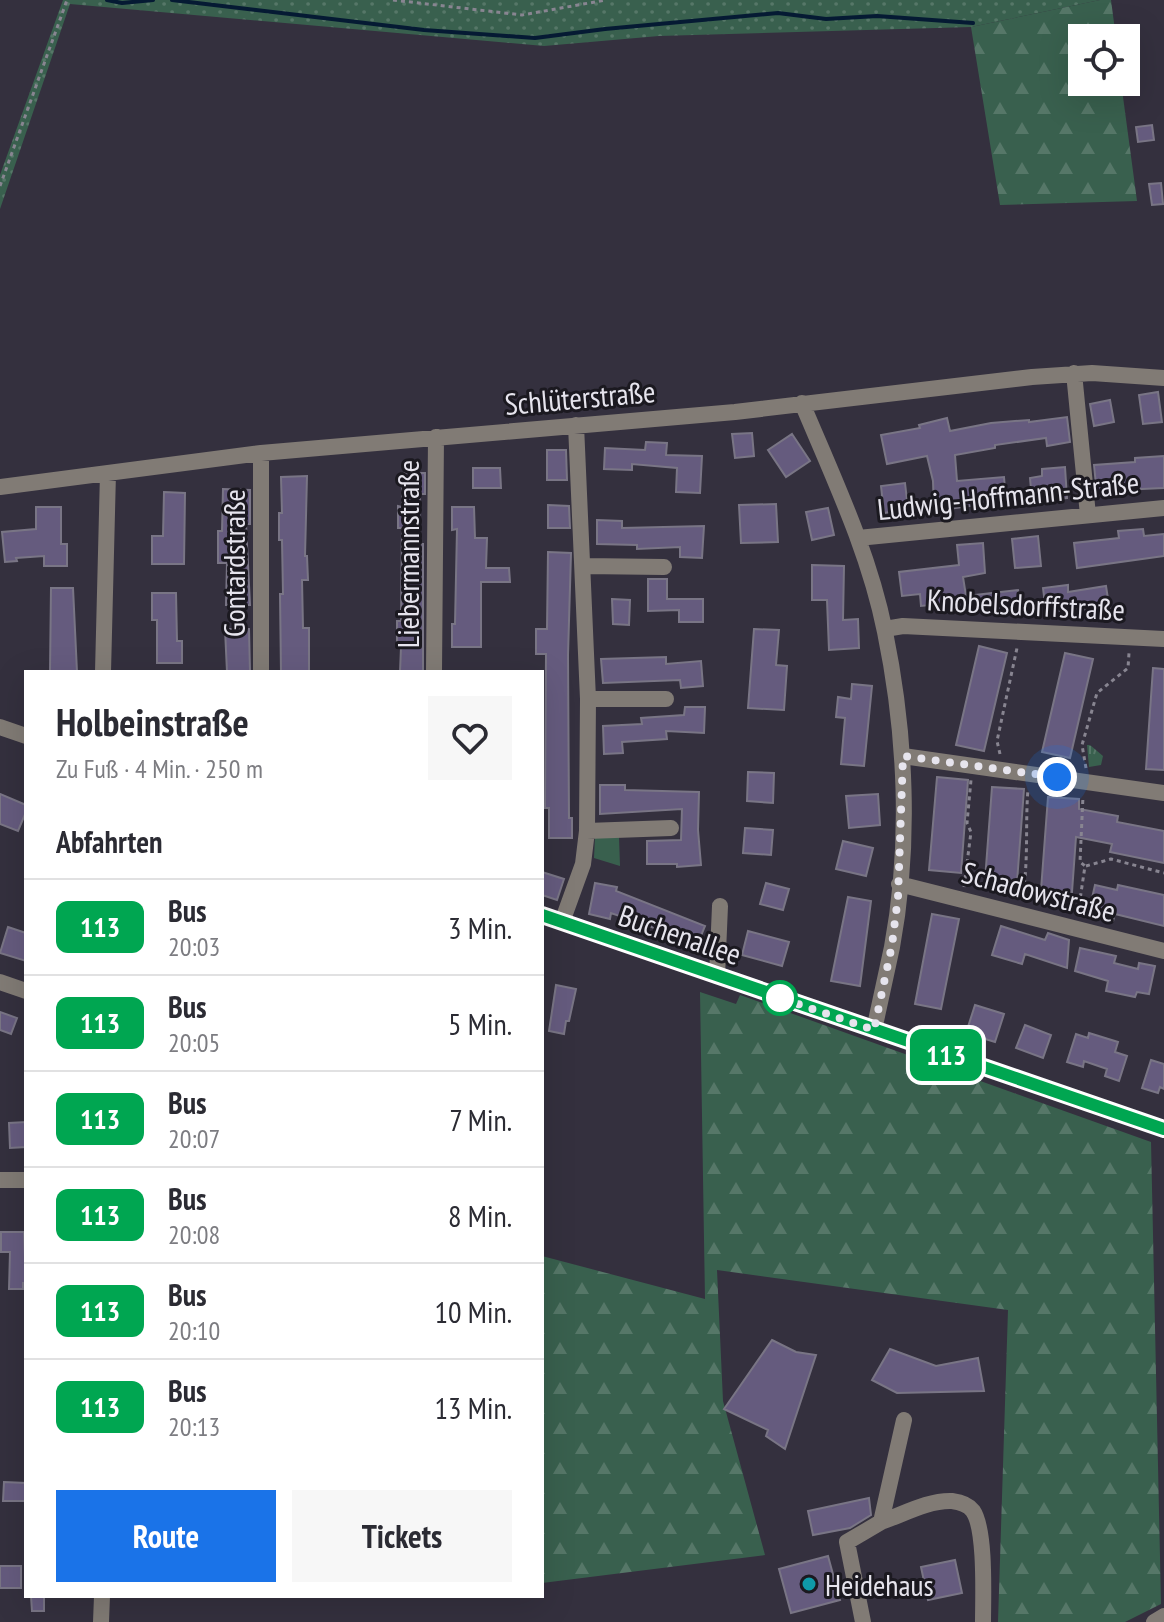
<!DOCTYPE html>
<html lang="de">
<meta charset="utf-8">
<style>
:root{--surface:#fff;--page:#f7f7f7;--text:#2b2b33;--muted:#7c7c81;--line:#e1e1e2;--accent:#1a73e8}
body{margin:0;font-family:"PT Sans Narrow",sans-serif;background:var(--page);color:var(--text);height:100vh;display:flex;flex-direction:column;font-size:30px;white-space:nowrap}
*{box-sizing:border-box;margin:0}
p{font-size:26px;color:var(--muted)}
.icon{flex:none;width:44px;height:44px;fill:none;stroke:currentColor;stroke-width:2;stroke-linecap:round;stroke-linejoin:round}
.map{position:relative;flex:1;overflow:hidden}
.side{position:absolute;left:24px;top:670px;width:520px;height:928px;display:flex;flex-direction:column;background:var(--surface);border-radius:0px;box-shadow:0 8px 32px #0002}
.side>*{flex:none}
.badge{padding:0 16px;border-radius:12px;font-size:28px;line-height:52px}
.tools{position:absolute;left:1068px;top:24px;display:grid;gap:16px}
.tools a{display:grid;place-items:center;width:72px;height:72px;border-radius:0px;background:var(--surface);box-shadow:0 8px 32px #0002;font-size:40px}
.you{position:absolute;width:40px;height:40px;margin:-20px;border:6px solid #fff;border-radius:50%;background:#1a73e8;box-shadow:0 0 0 12px #1a73e833}
.map>.badge{position:absolute;translate:-50% -50%;box-shadow:0 0 0 4px #fff}
h2{padding:0 32px;font-size:30px;line-height:72px}
.round{display:grid;place-items:center;flex:none;width:84px;height:84px;border-radius:0px;background:var(--page)}
.head{display:flex;align-items:center;justify-content:space-between;height:136px;padding:0 32px}
h1{font-size:38px;font-weight:700;line-height:60px}
.action{display:flex;gap:16px;margin-top:auto;padding:16px 32px}
.action a{flex:1;height:92px;border-radius:0px;background:var(--accent);color:#fff;font-size:32px;font-weight:700;line-height:92px;text-align:center}
.action a+a{background:var(--page);color:var(--text)}
ul{padding:0;list-style:none}
li{display:flex;align-items:center;gap:24px;height:96px;padding:0 32px;border-top:2px solid var(--line)}
li div{flex:1}
li b{display:block;font-size:30px}
li em{font-style:normal}
li .badge{min-width:88px;font-weight:700;text-align:center}
.map>svg:first-child{display:block}
.grass{fill:url(#grass-dots)}
.forest{fill:url(#forest-firs)}
.park{fill:url(#park-tufts)}
.lines{fill:none;stroke-linecap:round;stroke-linejoin:round}
.stream{stroke:#051a33;stroke-width:4}
.building{fill:#655b7e;stroke:#797585;stroke-width:2}
.path{stroke:#888591;stroke-width:3;stroke-dasharray:4 4;stroke-linecap:butt}
.minor{stroke:#817b75;stroke-width:16}
.line-casing{stroke:#fff;stroke-width:18}
.line{stroke:#00a651;stroke-width:12}
.walk{stroke:#e6e4ed;stroke-width:8;stroke-dasharray:0 14.4}
.stop-dot{fill:#fff;stroke:#00a651;stroke-width:4}
.culture-dot{fill:#0f9aa8;stroke:#1b1920;stroke-width:3}
.labels{text-anchor:middle;dominant-baseline:central;stroke-width:6;stroke-linejoin:round;paint-order:stroke}
.street-label{font-size:30px;fill:#e6e4ed;stroke:#1b1920}
.poi-label{font-size:30px;fill:#e6e4ed;stroke:#1b1920;text-anchor:start}
</style>
<div class="map">
<svg width="1164" height="1622" viewBox="0 0 1164 1622">
<defs>
<pattern id="grass-dots" width="8" height="8" patternUnits="userSpaceOnUse" patternTransform="scale(2)"><rect width="8" height="8" fill="#39604e"/><path d="M2 2h.1M6 6h.1" fill="none" stroke="#567768" stroke-width="1.8" stroke-linecap="round"/></pattern>
<pattern id="forest-firs" width="22" height="20" patternUnits="userSpaceOnUse" patternTransform="scale(2)"><rect width="22" height="20" fill="#39604e"/><path d="M5 1l3.5 6h-7zM16 11l3.5 6h-7z" fill="#567768"/></pattern>
<pattern id="park-tufts" width="24" height="20" patternUnits="userSpaceOnUse" patternTransform="scale(2)"><rect width="24" height="20" fill="#39604e"/><path d="M3 7l-1-3M5 7V3M7 7l1-3M15 17l-1-3M17 17v-4M19 17l1-3" fill="none" stroke="#567768"/></pattern>
</defs>
<rect width="100%" height="100%" fill="#34303e"/>
<!-- grass -->
<path class="grass" d="M63,0H1100L971,27L659,36L544,46L70,4L0,209V175Z"/>
<!-- forest -->
<path class="forest" d="M1100,0H1111L1116,38H1082V82H1121L1137,201L1000,205L971,27Z
M700,992L736,1004L740,995L1151,1142L1161,1604L1125,1622H998L1008,1310L717,1270L723,1401L765,1555L542,1583V1256L705,1299Z"/>
<!-- park -->
<path class="park" d="M1087,745H1090L1103,756L1101,765L1089,767Z
M595,837H619L620,866L594,858Z"/>
<g class="lines">
<!-- stream -->
<path class="stream" d="M107,0L122,3L153,0
M172,0L424,30L535,38L605,29L778,13L826,19L877,16L973,23"/>
</g>
<!-- building -->
<path class="building" d="M1152,125L1154,140L1138,142L1136,127Z
M1161,183L1163,204L1152,205L1149,184Z
M1158,392L1162,422L1143,424L1139,395Z
M1110,400L1114,422L1094,426L1090,404Z
M1067,417L1070,442L1047,446L1046,438L995,445V448L955,455L957,481L1004,477L1006,501L934,511L933,481L927,456L887,464L881,435L920,428L919,425L947,418L950,431L991,423L1029,420V422Z
M752,433L754,456L735,458L732,434Z
M792,434L810,461L786,477L768,450Z
M646,442L667,443L666,455L702,456L700,493L676,492L677,468L632,464V470L604,469L605,448L645,450Z
M547,450H566L567,480H547Z
M1164,456V488L1120,490V493L1097,495L1094,465L1135,462V458Z
M1065,467L1067,498L1032,501L1030,478L1042,476V469Z
M473,468H500L501,488H473Z
M402,473H425V494H420L419,544H423V672H400L401,647H397V621H401L402,528H398V506L402,507Z
M307,476L305,556H307L308,580H302L303,628H309V672H281L280,594H283L282,540H279V513H282L281,477Z
M905,483L908,509L884,513L881,486Z
M223,489L250,490V524H246L250,605H226L227,563H218V531H222Z
M164,492L185,493L184,564H152V536H163Z
M776,504L778,542L741,543L739,505Z
M548,505L569,506L570,528H548Z
M36,507H61V544H67V566H44V556L16,558L17,561L5,562L2,532L36,529Z
M452,507H474L475,538H487L486,568H509L510,582H481V647H452V624H455L457,529L452,530Z
M828,508L834,535L812,540L806,512Z
M597,520L622,521V528L704,526L702,558L680,557V547L637,549V545L597,544Z
M1143,529L1144,536L1164,534V556L1077,568L1074,543L1119,538L1118,531Z
M1038,536L1041,566L1015,568L1012,539Z
M983,543L985,573L963,577L966,596L1018,590L1021,611L996,615L994,602L951,609L950,603L921,606L920,594L902,596L899,572L959,565L957,545Z
M548,552L571,553L568,655L569,818H572V838H549V808H545L546,654H536V629H547Z
M812,565L844,566L843,620L858,619L859,648L829,650L827,600H812Z
M648,579H667V599H703V622H679V610L648,611Z
M1068,585V592L1106,586L1110,612L1086,615L1085,608L1046,612L1043,588Z
M51,588H73L77,672H50Z
M152,593H176L177,641H182V663H157V620H152Z
M612,599L630,600L629,625L613,624Z
M225,629H249L250,672H227Z
M754,629L779,630L776,665L787,666L784,710L748,708Z
M979,646L1007,653L984,751L956,745Z
M1065,653L1093,659L1070,758L1042,752Z
M666,657V664L701,661L703,686L681,688L680,680L603,683L601,659Z
M1153,668L1164,669V770L1146,769Z
M852,684L872,686L864,766L841,764L845,718L836,717L838,697L851,699Z
M685,707H705L704,733L666,731L667,739L622,742L623,753L604,754L603,726L642,724L641,718L684,715Z
M748,772L774,773L773,803L747,801Z
M937,777L968,780L961,873L929,870Z
M600,785H625V790L699,792L698,830L701,865L677,867V864H647V841L681,840L682,809L600,814Z
M992,787L1024,789L1017,882L985,880Z
M0,794L26,805V812L18,831L0,824Z
M878,794L880,825L849,828L846,796Z
M1048,797L1079,799V809L1118,816L1117,822L1164,831V863L1110,852L1112,844L1076,837L1072,892L1041,890Z
M745,828L773,830L771,855L743,853Z
M843,841L873,848L866,876L836,869Z
M542,872L564,879L557,900L542,895Z
M595,883L617,887L616,891L705,926L696,948L661,934L663,931L611,913L610,919L589,914Z
M766,883L789,889L783,910L760,904Z
M1095,885L1117,890L1118,885L1164,895V926L1115,914L1113,921L1088,916Z
M848,897L871,901L860,986L831,981Z
M932,914L959,919L941,1009L915,1004Z
M1001,926L1045,940L1048,933L1069,940L1067,968L1025,954L1022,964L992,955Z
M8,927L26,933V961L0,953Z
M748,931L789,942L782,966L742,955Z
M1080,948L1116,956L1114,963L1138,969L1139,963L1155,966L1149,994L1137,992L1135,997L1106,991L1108,981L1075,971Z
M556,985L576,989L569,1021H566L564,1034L549,1031Z
M975,1005L1004,1014L995,1042L966,1033Z
M0,1012L17,1018L11,1034L0,1030Z
M1025,1025L1051,1035L1043,1058L1016,1048Z
M1089,1033L1118,1042L1115,1052L1127,1056L1119,1081L1105,1076L1107,1069L1084,1061L1083,1067L1067,1062L1076,1034L1088,1038Z
M1151,1060L1164,1064V1089L1160,1087L1158,1093L1142,1088Z
M26,1122V1147L10,1148L9,1123Z
M1,1232H24L26,1283H23V1289H9L10,1252H1Z
M772,1340L796,1352L816,1355L785,1449L766,1436L768,1430L724,1409Z
M890,1349L936,1366L978,1358L984,1391L897,1393L872,1380Z
M4,1482L26,1483V1501H3Z
M869,1498L871,1515L850,1528L813,1535L808,1511Z
M828,1556L840,1600L791,1613L779,1569Z
M955,1560L962,1593L928,1600L921,1567Z
M0,1566H21V1588H0Z
M31,1596H44V1611H32Z"/>
<g class="lines">
<!-- path -->
<path class="path" d="M393,0L522,15L606,0
M0,186L67,0
M1000,754L997,741L1017,648
M1086,768L1082,745L1097,693L1128,668L1129,653
M1086,866L1111,859L1164,873
M964,887L971,832L967,823L971,780
M1022,900C1029,862 1025,826 1028,789
M1078,913L1085,866L1080,862L1083,796"/>
<!-- minor -->
<path class="minor" d="M1074,373L1088,515
M802,403C833,477 869,552 885,632C906,734 911,844 892,947C886,975 880,1002 874,1030
M261,453V672
M0,487L261,453L735,412L1032,377L1092,373L1164,378
M858,538L1164,508
M584,566L664,567
M885,629L903,626L1164,639
M103,672L108,473
M434,672L436,437
M588,699H666
M0,727L26,736
M903,756L1164,793
M587,831L671,828
M899,884L1164,951
M542,915L1164,1129
M562,922L583,864L587,831L588,699L576,425
M717,976L720,906
M0,982L26,991
M0,1180H26
M881,1522C902,1515 928,1500 952,1501C960,1502 968,1504 973,1511C986,1530 983,1598 983,1622
M101,1622L102,1596
M863,1622L847,1542L881,1522L904,1420
M1154,1622L1164,1616"/>
</g>
<g class="lines">
<!-- line casing -->
<g class="line-casing">
<path id="line" d="M542,915L1164,1129"/>
</g>
<!-- line -->
<use href="#line" class="line"/>
<!-- walk -->
<path class="walk" d="M780,998L769,994L874,1030L892,945L898,897L903,756L1057,777"/>
</g>
<!-- markers -->
<circle class="stop-dot" cx="780" cy="998" r="16"/>
<circle class="culture-dot" cx="809" cy="1584" r="8"/>
<g class="labels">
<!-- street labels -->
<g class="street-label">
<text transform="translate(580 397) rotate(-5)">Schlüterstraße</text>
<text transform="translate(1008 495) rotate(-6)">Ludwig-Hoffmann-Straße</text>
<text transform="translate(407 554) rotate(-90)">Liebermannstraße</text>
<text transform="translate(233 563) rotate(-90)">Gontardstraße</text>
<text transform="translate(1026 604) rotate(3)">Knobelsdorffstraße</text>
<text transform="translate(1039 891) rotate(15)">Schadowstraße</text>
<text transform="translate(680 934) rotate(19)">Buchenallee</text>
</g>
<!-- poi labels -->
<g class="poi-label">
<text x="825" y="1584">Heidehaus</text>
</g>
</g>
</svg>
<div class="tools">
<a><svg class="icon" aria-label="locate" viewBox="0 0 24 24"><circle cx="12" cy="12" r="6"/><path d="M12 2v4M12 18v4M2 12h4M18 12h4"/></svg></a>
</div>
<div class="you" style="left:1057px;top:777px"></div>
<b class="badge" style="left:946px;top:1055px;background:#00a651;color:#fff">113</b>
<section class="side">
<div class="head"><div><h1>Holbeinstraße</h1><p>Zu Fuß · 4 Min. · 250 m</p></div><a class="round"><svg class="icon" aria-label="heart" viewBox="0 0 24 24"><path d="M12 20l-8-8c-3-5 5-10 8-4 3-6 11-1 8 4z"/></svg></a></div>
<h2>Abfahrten</h2>
<ul>
<li><span class="badge" style="background:#00a651;color:#fff">113</span><div><b>Bus</b><p>20:03</p></div><em>3 Min.</em></li>
<li><span class="badge" style="background:#00a651;color:#fff">113</span><div><b>Bus</b><p>20:05</p></div><em>5 Min.</em></li>
<li><span class="badge" style="background:#00a651;color:#fff">113</span><div><b>Bus</b><p>20:07</p></div><em>7 Min.</em></li>
<li><span class="badge" style="background:#00a651;color:#fff">113</span><div><b>Bus</b><p>20:08</p></div><em>8 Min.</em></li>
<li><span class="badge" style="background:#00a651;color:#fff">113</span><div><b>Bus</b><p>20:10</p></div><em>10 Min.</em></li>
<li><span class="badge" style="background:#00a651;color:#fff">113</span><div><b>Bus</b><p>20:13</p></div><em>13 Min.</em></li>
</ul>
<div class="action"><a>Route</a><a>Tickets</a></div>
</section>
</div>
